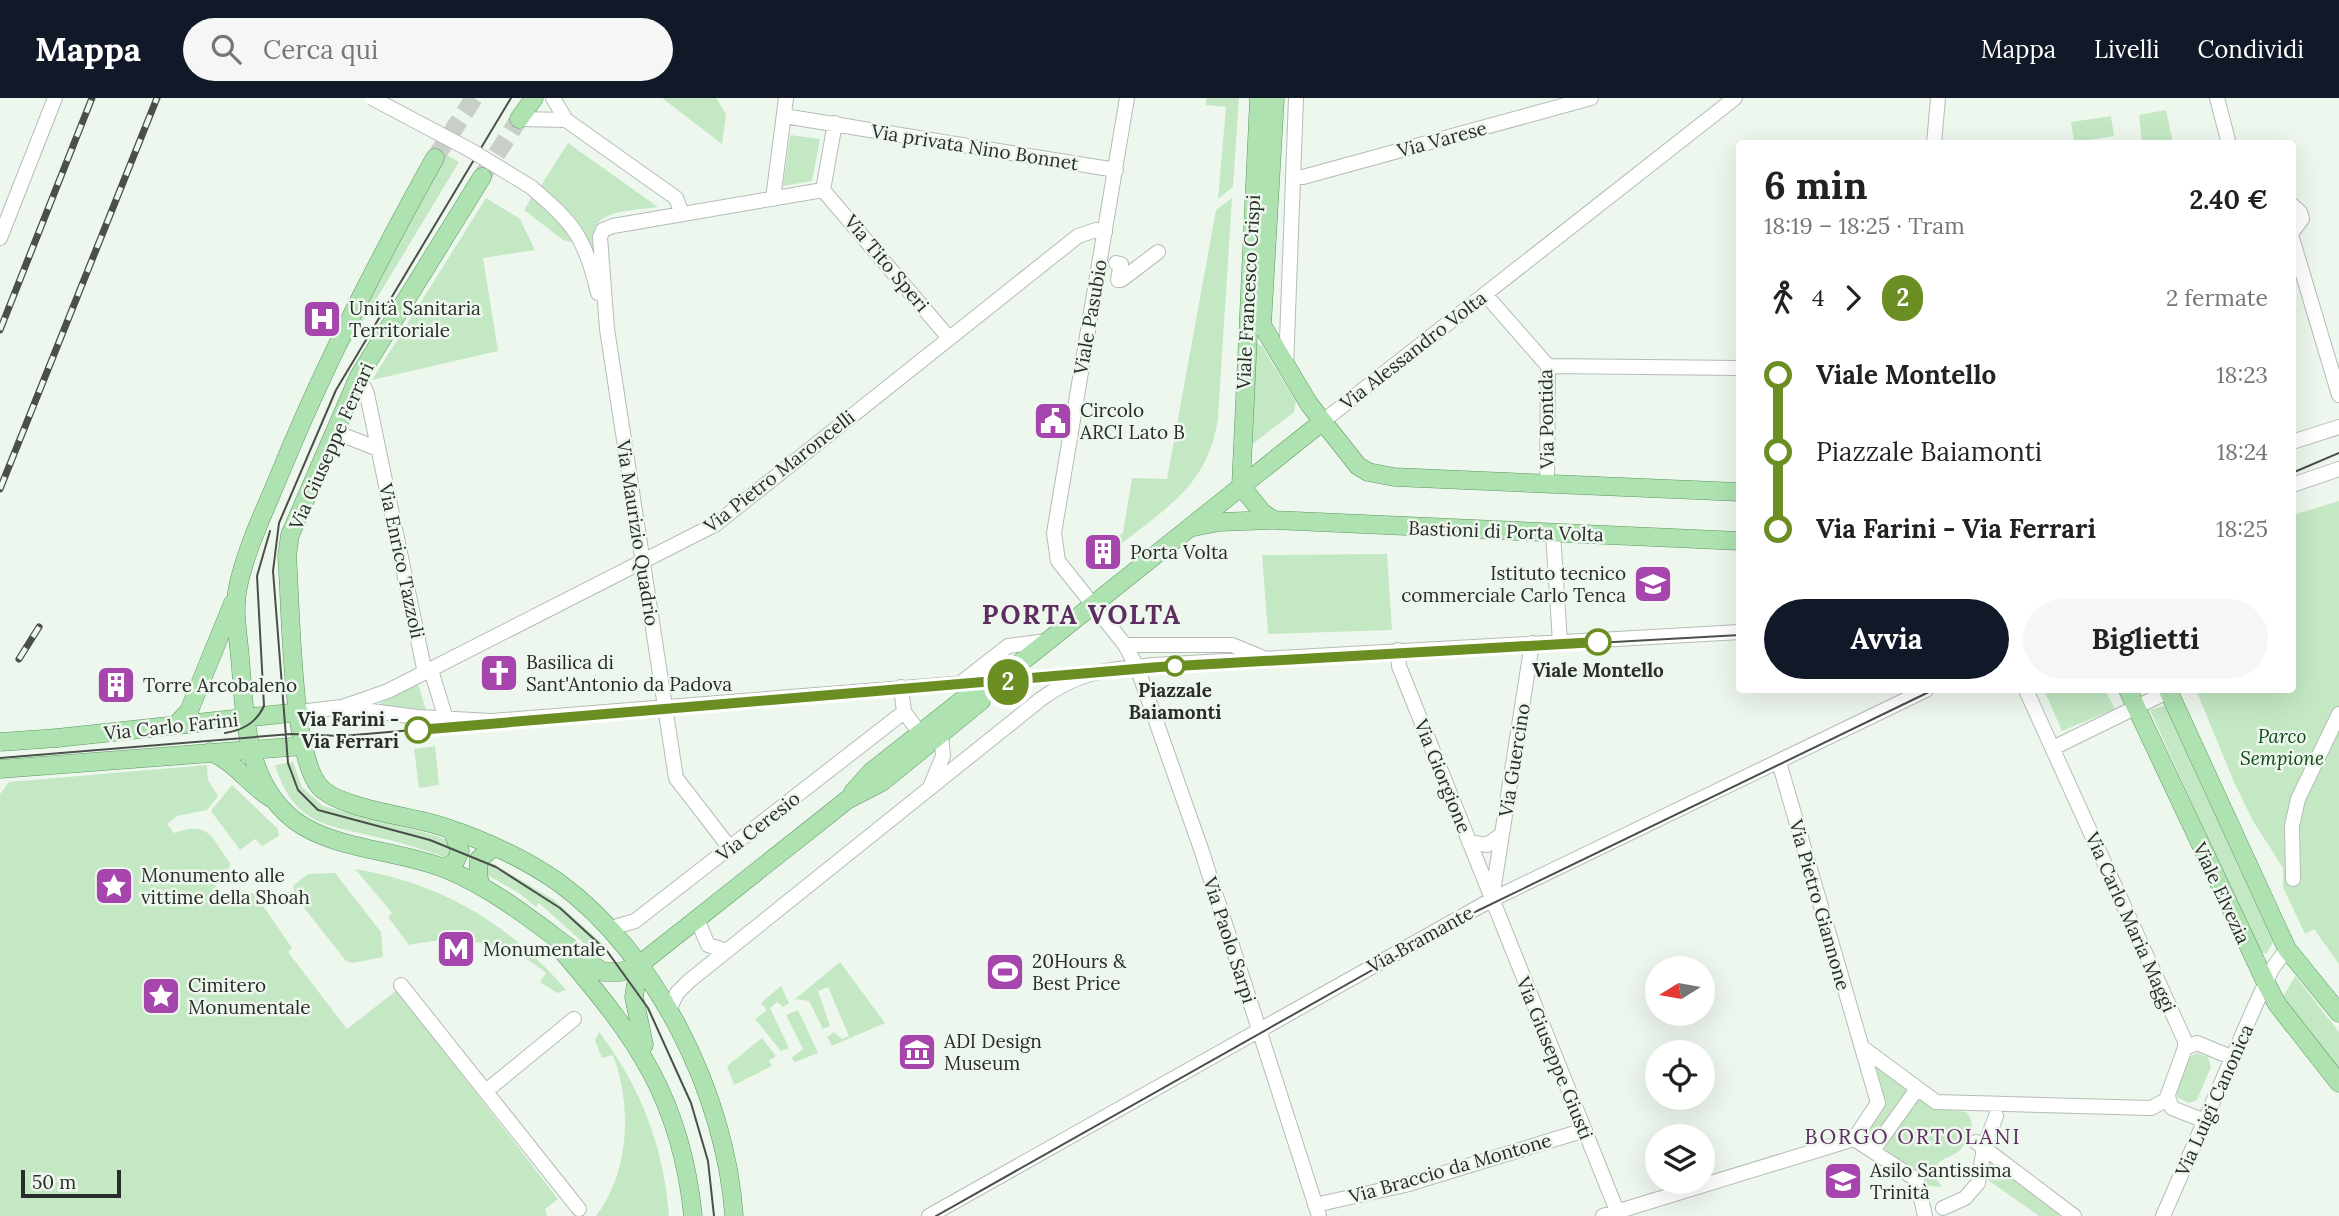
<!DOCTYPE html>
<html lang="it">
<meta charset="utf-8">
<style>
:root{--surface:#fff;--page:#f6f6f6;--text:#222;--muted:#767676;--accent:#111827}
body{margin:0;font-family:Lora,serif;background:var(--page);color:var(--text);height:100vh;display:flex;flex-direction:column;font-size:26px;white-space:nowrap}
*{box-sizing:border-box;margin:0}
p{font-size:23px;color:var(--muted)}
.icon{flex:none;width:38px;height:38px;fill:none;stroke:currentColor;stroke-width:2;stroke-linecap:round;stroke-linejoin:round}
.map{position:relative;flex:1;overflow:hidden}
.details{position:absolute;left:1736px;top:42px;width:560px;height:553px;display:flex;flex-direction:column;background:var(--surface);border-radius:7px;box-shadow:0 7px 28px #0002}
.details>*{flex:none}
.badge{padding:0 14px;border-radius:23px;font-size:24px;line-height:46px}
.needle{width:46px;rotate:259deg}
.buttons{position:absolute;left:1645px;top:858px;display:grid;gap:14px}
.buttons a{display:grid;place-items:center;width:70px;height:70px;border-radius:50%;background:var(--surface);box-shadow:0 7px 28px #0002;font-size:35px}
.scale{position:absolute;left:21px;bottom:18px;width:100px;box-sizing:border-box;padding-left:7px;border:4px solid #292d29;border-top:0;font-size:19px;line-height:24px;white-space:nowrap;color:#292d29;-webkit-text-stroke:5px #eef7ee;paint-order:stroke}
.map>.badge{position:absolute;translate:-50% -50%;box-shadow:0 0 0 4px #fff}
.legs{display:flex;align-items:center;gap:10px;height:77px;padding:0 28px;font-size:23px}
.legs p{margin-inline-start:auto}
.summary{display:flex;align-items:center;justify-content:space-between;height:119px;padding:0 28px}
h1{font-size:38px;font-weight:700;line-height:52px}
.cta{display:flex;gap:14px;margin-top:auto;padding:14px 28px}
.cta a{flex:1;height:80px;border-radius:42px;background:var(--accent);color:#fff;font-size:28px;font-weight:700;line-height:80px;text-align:center}
.cta a+a{background:var(--page);color:var(--text)}
ul{padding:0 28px;list-style:none}
li{display:flex;align-items:center;gap:24px;height:77px;font-size:26px}
li i{display:grid;place-items:center;width:10px;height:100%;margin:0 9px;background:currentColor}
li i::after{content:'';width:18px;height:18px;margin:-9px;border:5px solid;border-radius:50%;background:var(--surface)}
li p{margin-inline-start:auto}
li:first-child i{background:linear-gradient(#0000 50%,currentColor 0)}
li:last-child i{background:linear-gradient(currentColor 50%,#0000 0)}
header{display:flex;align-items:center;gap:42px;box-sizing:border-box;height:98px;padding:0 35px;background:var(--accent);color:#fff}
header strong{font-size:33px}
nav{display:flex;gap:38px;margin-inline-start:auto;font-size:24px}
.search{width:490px;height:63px;background:var(--page);display:flex;align-items:center;gap:18px;box-sizing:border-box;padding:0 24px;border-radius:38px;color:var(--muted);font-size:26px}
.map>svg:first-child{display:block}
.green{fill:#c4e8c4}
.lines{fill:none;stroke-linecap:round;stroke-linejoin:round}
.major-tunnel{stroke:#c7cfc7;stroke-width:18;stroke-dasharray:18 9;stroke-linecap:butt}
.minor-casing{stroke:#b4bdb4;stroke-width:16}
.major-casing{stroke:#5c9760;stroke-width:19}
.minor{stroke:#fff;stroke-width:14}
.major{stroke:#aee3b1;stroke-width:18}
.tram{stroke:#4a4f4a;stroke-width:2}
.rail-casing{stroke:#4a4f4a;stroke-width:7}
.rail{stroke:#eef7ee;stroke-width:4.5;stroke-dasharray:13;stroke-linecap:butt}
.minor-bridge-casing{stroke:#b4bdb4;stroke-width:16;stroke-linecap:butt}
.major-bridge-casing{stroke:#5c9760;stroke-width:19;stroke-linecap:butt}
.minor-bridge{stroke:#fff;stroke-width:14}
.major-bridge{stroke:#aee3b1;stroke-width:18}
.line-1-casing{stroke:#fff;stroke-width:16}
.line-1{stroke:#6b8e23;stroke-width:10}
.stop-1-dot{fill:#fff;stroke:#6b8e23;stroke-width:3.5}
.labels{text-anchor:middle;dominant-baseline:central;stroke-width:5;stroke-linejoin:round;paint-order:stroke}
.street-label{font-size:19px;fill:#292d29;stroke:#eef7ee}
.poi-label{font-size:19px;fill:#292d29;stroke:#eef7ee;text-anchor:start}
.stop-label{font-size:19px;font-weight:bold;fill:#292d29;stroke:#eef7ee}
.park-label{font-size:19px;font-style:italic;fill:#0e4917;stroke:#eef7ee}
.neighbourhood-label{font-size:21px;letter-spacing:2px;fill:#5d2d60;stroke:#eef7ee}
.district-label{font-size:26px;font-weight:bold;letter-spacing:2px;fill:#5d2d60;stroke:#eef7ee}
</style>
<header>
<strong>Mappa</strong>
<div class="search"><svg class="icon" aria-label="search" viewBox="0 0 24 24"><circle cx="10" cy="10" r="6"/><path d="M15 15l6 6"/></svg>Cerca qui</div>
<nav><a>Mappa</a><a>Livelli</a><a>Condividi</a></nav>
</header>
<div class="map">
<svg width="2339" height="1118" viewBox="0 0 2339 1118">
<rect width="100%" height="100%" fill="#eef7ee"/>
<!-- green -->
<path class="green" d="M662,0H716L726,16L722,46Z
M1206,0H1239L1233,89L1218,101L1226,9L1206,7Z
M2166,12L2173,45H2142L2139,17Z
M2111,18L2114,38L2070,45L2074,44L2071,24Z
M790,37L820,41L812,83L783,88Z
M568,45L658,109C641,112 602,111 595,130C593,138 595,145 593,153L581,128L540,89Z
M447,57L459,64L342,258L338,257Z
M532,99L565,130L576,145L563,142L524,112Z
M486,100L520,121L535,152L483,160L498,253L372,282Z
M1232,100L1218,320C1209,384 1170,408 1122,445L1117,439L1123,435L1132,380L1167,381L1216,112Z
M1255,244L1262,248L1296,304L1294,314L1245,352Z
M2339,403V866L2314,831L2305,836L2283,789V770L2253,723L2234,684L2196,592H2292L2293,417Z
M1387,456L1392,532L1268,536L1262,457Z
M418,585L427,616L375,608Z
M2044,592H2105L2115,611L2062,633Z
M2165,608L2273,844L2267,855H2260L2150,612Z
M435,648L439,687L419,690L414,651Z
M293,664L302,689L323,708L437,738L449,743L455,751L444,759C422,751 399,744 377,739C324,727 293,725 275,667Z
M207,667L208,682L218,698L207,712L177,718L167,726L174,735C210,723 210,738 230,765V769L212,783L227,803L242,793L255,796L292,850L288,854L347,931L397,892L558,1101L545,1111L547,1118H0V696L9,684Z
M232,687L278,731L279,738L262,748L255,741L240,752L211,713Z
M487,762L554,802L606,849L597,857L539,805L536,809L519,795L487,777Z
M355,771C441,785 510,826 566,892L557,895L540,884L546,875C509,843 456,836 409,847L388,819L392,815Z
M335,775L381,834L383,859L353,865L346,863L297,801L293,788L308,776Z
M840,864L885,925L832,948L827,939L834,934L842,941L849,938L828,889L818,893L830,928L823,931L809,903L795,901Z
M2295,878L2339,934V970L2283,899Z
M781,888L789,905L783,909L777,904L770,910L789,950L781,953L755,921L767,912L761,905Z
M798,912L818,955L795,964L791,960L803,951L786,917Z
M599,934C641,989 664,1049 669,1118H596C630,1073 632,1008 613,957L602,960L595,942Z
M762,940L776,958L769,963L772,968L734,987L727,968Z
M2197,955L2208,959L2211,969L2197,1002L2189,1005L2178,1000L2176,994L2189,959Z
M1868,959L1910,992L1870,1043L1860,1038L1880,1008Z
M1918,1000L1933,1010L1966,1014C1978,1026 1970,1042 1959,1053C1948,1062 1921,1064 1942,1089L1929,1088L1883,1049Z
M1987,1060L2062,1114L2059,1118H2039L1988,1082Z"/>
<g class="lines">
<!-- major-tunnel -->
<path class="major-tunnel" d="M435,60L474,0
M482,79L519,21"/>
<!-- minor casing -->
<g class="minor-casing">
<path id="minor" d="M553,0L566,22L676,100L682,116
M1127,0L1054,435L1058,463L1125,547L1137,569L1201,751L1319,1118
M2217,0L2229,46
M784,18L1116,72
M519,21L566,22
M1934,46L1938,0
M1293,79H1303L1591,0
M531,89C574,126 585,139 598,195
M823,92L949,240
M823,92L835,25
M773,101L786,0
M2292,107L2300,114L2302,121L2292,134
M0,140L55,0
M2292,140L2339,297
M1116,165L1121,166L1118,182H1121L1158,154
M1485,196L1548,268L1547,386
M1548,268L1740,270
M1286,269L1296,0
M359,278L367,296L425,575
M1322,324L1735,0
M331,342L348,339L378,351
M2292,344L2339,329
M2292,387L2339,371
M1553,435L1560,544
M1125,547H1232L1261,559
M1398,552L1399,568L1619,1118
M431,572L446,621
M962,584L1008,548L1046,543
M901,589L904,614L920,635
M348,610L417,619L492,623L991,583
M299,614L342,609L388,593L716,426L1078,138L1096,132L1105,134
M2053,650L2169,593
M931,687L943,658L941,636
M1469,744L1487,747L1501,737
M730,750L676,680L607,231L600,139L603,132L613,128L823,92
M2293,781L2292,728L2298,701L2339,616
M1492,800L1532,545
M697,821L708,847L727,853
M608,831L635,823L904,614
M401,887L579,1111
M668,914L677,895L689,883L1041,601C1080,572 1108,572 1154,567L1740,534
M1863,950L1936,1004L2151,1010L2166,1002L2185,950V943L2026,592
M2185,950L2197,945L2233,960
M486,993L574,921
M2168,999L2172,1010L2205,1023
M1854,1041L1917,1082L1925,1118
M1976,1044L1984,1050L1996,1018
M1874,1051L1917,991
M1315,1107L1405,1087L1585,1032
M1943,1110L1965,1100L1978,1085L1984,1050L2074,1118
M929,1118L1491,802L1926,592
M1603,1118L1854,1041L1878,1005L1779,664
M2163,1118L2255,908L2272,871L2287,851"/>
</g>
<!-- major casing -->
<g class="major-casing">
<path id="major" d="M1275,0L1262,227L1309,306L1358,368L1368,374L1394,379L1740,394
M519,21L534,0
M435,60C378,162 325,266 281,373C266,410 246,450 238,489C233,511 238,536 240,559C245,615 244,683 294,722C333,752 400,752 446,771C506,796 550,838 603,874H621L639,867L847,702L882,684L981,603L986,589
M482,79L359,278L290,437L287,458C291,506 291,654 319,688C338,711 413,718 444,729C483,742 524,760 558,784C657,856 726,998 734,1118
M1241,388L1259,0
M1241,388L1262,414L1273,422
M1194,429L1219,424L1273,422L1740,443
M2128,592L2266,885L2277,906L2339,985
M2168,592L2287,851L2339,915
M176,627L189,613L233,505
M57,640L299,614
M210,654C234,662 250,688 271,700
M0,671L304,648
M853,694L871,674L975,592L986,589L1029,558L1322,324
M444,770L455,764L460,753L452,732
M481,787L478,778L479,761L494,749
M563,854C637,940 681,1001 693,1118
M639,867L634,899L644,947"/>
</g>
<!-- minor -->
<use href="#minor" class="minor"/>
<!-- major -->
<use href="#major" class="major"/>
<!-- tram -->
<path class="tram" d="M511,0L336,292L279,425L273,473L288,665L298,692L318,712L430,742L496,769L560,810L607,853L648,910L691,1005L708,1063L714,1118
M2292,375L2339,355
M225,635C243,632 256,625 264,608L257,478L270,433
M0,660L291,636L342,638L1159,569L1740,537
M936,1118L1477,813L1933,592"/>
<!-- rail casing -->
<g class="rail-casing">
<path id="rail" d="M0,232L92,0
M0,391L157,0
M19,561L39,529"/>
</g>
<!-- rail -->
<use href="#rail" class="rail"/>
<!-- minor-bridge casing -->
<g class="minor-bridge-casing">
<path id="minor-bridge" d="M372,0L472,53L531,89"/>
</g>
<!-- major-bridge casing -->
<g class="major-bridge-casing">
<path id="major-bridge" d="M0,644L57,640"/>
</g>
<!-- minor-bridge -->
<use href="#minor-bridge" class="minor-bridge"/>
<!-- major-bridge -->
<use href="#major-bridge" class="major-bridge"/>
</g>
<g class="lines">
<!-- line-1 casing -->
<g class="line-1-casing">
<path id="line-1" d="M418,632L1159,569L1598,544"/>
</g>
<!-- line-1 -->
<use href="#line-1" class="line-1"/>
</g>
<!-- icons -->
<defs>
<g id="hospital-square" transform="scale(2.0125)"><rect x="-9" y="-9" width="18" height="18" rx="4" fill="#a645ac" stroke="#eef7ee"/><path d="M-5-5h3v3.5h4V-5h3V5h-3V1.5h-4V5h-3Z" fill="#fff"/></g>
<g id="civic-square" transform="scale(2.0125)"><rect x="-9" y="-9" width="18" height="18" rx="4" fill="#a645ac" stroke="#eef7ee"/><path d="M-.6-6.5H3V-4.5H.6V-3L4-1V1h2V6H-6V1h2V-1L-.6-3ZM-1.2 2.5V6h2.4V2.5Z" fill="#fff"/></g>
<g id="building-square" transform="scale(2.0125)"><rect x="-9" y="-9" width="18" height="18" rx="4" fill="#a645ac" stroke="#eef7ee"/><path d="M-4-6H4V6H1V3H-1V6H-4ZM-2.5-4.3h1.7v1.8h-1.7ZM.8-4.3h1.7v1.8H.8ZM-2.5-1h1.7V.8h-1.7ZM.8-1h1.7V.8H.8Z" fill="#fff"/></g>
<g id="school-square" transform="scale(2.0125)"><rect x="-9" y="-9" width="18" height="18" rx="4" fill="#a645ac" stroke="#eef7ee"/><path d="M0-5L7-2L0 1L-7-2ZM-4 1L0 2.5L4 1V4Q0 6-4 4Z" fill="#fff"/></g>
<g id="church-square" transform="scale(2.0125)"><rect x="-9" y="-9" width="18" height="18" rx="4" fill="#a645ac" stroke="#eef7ee"/><path d="M-1.2-6h2.4v3.5h3.3v2.4h-3.3V6h-2.4V-.1h-3.3v-2.4h3.3Z" fill="#fff"/></g>
<g id="sight-square" transform="scale(2.0125)"><rect x="-9" y="-9" width="18" height="18" rx="4" fill="#a645ac" stroke="#eef7ee"/><path d="M0-6L1.8-2.2L6-1.7L2.9 1.2L3.7 5.4L0 3.3L-3.7 5.4L-2.9 1.2L-6-1.7L-1.8-2.2Z" fill="#fff"/></g>
<g id="metro-square" transform="scale(2.0125)"><rect x="-9" y="-9" width="18" height="18" rx="4" fill="#a645ac" stroke="#eef7ee"/><path d="M-5.5 5V-5H-3L0 0L3-5H5.5V5H3V-.5L0 4L-3-.5V5Z" fill="#fff"/></g>
<g id="stadium-square" transform="scale(2.0125)"><rect x="-9" y="-9" width="18" height="18" rx="4" fill="#a645ac" stroke="#eef7ee"/><path d="M0-5a6.5 5 0 1 0 0 10a6.5 5 0 1 0 0-10ZM-3.5-1.8h7v3.6h-7Z" fill="#fff"/></g>
<g id="museum-square" transform="scale(2.0125)"><rect x="-9" y="-9" width="18" height="18" rx="4" fill="#a645ac" stroke="#eef7ee"/><path d="M0-6L6-3V-2H-6V-3ZM-5-1h2V3h-2ZM-1-1h2V3h-2ZM3-1h2V3H3ZM-6 4H6V6H-6Z" fill="#fff"/></g>
</defs>
<g fill-rule="evenodd">
<use href="#hospital-square" x="322" y="221"/>
<use href="#civic-square" x="1053" y="323"/>
<use href="#building-square" x="1103" y="454"/>
<use href="#school-square" x="1653" y="486"/>
<use href="#church-square" x="499" y="575"/>
<use href="#building-square" x="116" y="587"/>
<use href="#sight-square" x="114" y="788"/>
<use href="#metro-square" x="456" y="851"/>
<use href="#stadium-square" x="1005" y="874"/>
<use href="#sight-square" x="161" y="898"/>
<use href="#museum-square" x="917" y="954"/>
<use href="#school-square" x="1843" y="1083"/>
</g>
<!-- markers -->
<g class="stop-1-dot">
<circle cx="1598" cy="544" r="12"/>
<circle cx="1175" cy="568" r="9"/>
<circle cx="418" cy="632" r="12"/>
</g>
<g class="labels">
<!-- street labels -->
<g class="street-label">
<text transform="translate(1442 41) rotate(-15)">Via Varese</text>
<text transform="translate(975 49) rotate(9)">Via privata Nino Bonnet</text>
<text transform="translate(887 165) rotate(50)">Via Tito Speri</text>
<text transform="translate(1248 194) rotate(-87)">Viale Francesco Crispi</text>
<text transform="translate(1090 219) rotate(-80)">Viale Pasubio</text>
<text transform="translate(1413 252) rotate(-38)">Via Alessandro Volta</text>
<text transform="translate(1546 321) rotate(-91)">Via Pontida</text>
<text transform="translate(331 348) rotate(-66)">Via Giuseppe Ferrari</text>
<text transform="translate(779 373) rotate(-38)">Via Pietro Maroncelli</text>
<text transform="translate(1506 433) rotate(2)">Bastioni di Porta Volta</text>
<text transform="translate(638 435) rotate(81)">Via Maurizio Quadrio</text>
<text transform="translate(402 463) rotate(78)">Via Enrico Tazzoli</text>
<text transform="translate(171 628) rotate(-6)">Via Carlo Farini</text>
<text transform="translate(1514 662) rotate(-81)">Via Guercino</text>
<text transform="translate(1443 678) rotate(68)">Via Giorgione</text>
<text transform="translate(758 728) rotate(-38)">Via Ceresio</text>
<text transform="translate(2222 795) rotate(65)">Viale Elvezia</text>
<text transform="translate(1820 807) rotate(74)">Via Pietro Giannone</text>
<text transform="translate(2131 824) rotate(66)">Via Carlo Maria Maggi</text>
<text transform="translate(1420 841) rotate(-29)">Via Bramante</text>
<text transform="translate(1230 842) rotate(72)">Via Paolo Sarpi</text>
<text transform="translate(1555 960) rotate(68)">Via Giuseppe Giusti</text>
<text transform="translate(2214 1002) rotate(-66)">Via Luigi Canonica</text>
<text transform="translate(1450 1070) rotate(-16)">Via Braccio da Montone</text>
</g>
<!-- poi labels -->
<g class="poi-label">
<text x="349" y="210">Unità Sanitaria<tspan x="349" dy="22">Territoriale</tspan></text>
<text x="1080" y="312">Circolo<tspan x="1080" dy="22">ARCI Lato B</tspan></text>
<text x="1130" y="454">Porta Volta</text>
<text x="1626" y="475" text-anchor="end">Istituto tecnico<tspan x="1626" dy="22">commerciale Carlo Tenca</tspan></text>
<text x="526" y="564">Basilica di<tspan x="526" dy="22">Sant'Antonio da Padova</tspan></text>
<text x="143" y="587">Torre Arcobaleno</text>
<text x="141" y="777">Monumento alle<tspan x="141" dy="22">vittime della Shoah</tspan></text>
<text x="483" y="851">Monumentale</text>
<text x="1032" y="863">20Hours &amp;<tspan x="1032" dy="22">Best Price</tspan></text>
<text x="188" y="887">Cimitero<tspan x="188" dy="22">Monumentale</tspan></text>
<text x="944" y="943">ADI Design<tspan x="944" dy="22">Museum</tspan></text>
<text x="1870" y="1072">Asilo Santissima<tspan x="1870" dy="22">Trinità</tspan></text>
</g>
<!-- stop labels -->
<g class="stop-label">
<text x="1598" y="572">Viale Montello</text>
<text x="1175" y="592">Piazzale<tspan x="1175" dy="22">Baiamonti</tspan></text>
<text x="399" y="621" text-anchor="end">Via Farini -<tspan x="399" dy="22">Via Ferrari</tspan></text>
</g>
<!-- park labels -->
<g class="park-label">
<text x="2282" y="638">Parco<tspan x="2282" dy="22">Sempione</tspan></text>
</g>
<!-- neighbourhood labels -->
<g class="neighbourhood-label">
<text x="1913" y="1038">BORGO ORTOLANI</text>
</g>
<!-- district labels -->
<g class="district-label">
<text x="1082" y="516">PORTA VOLTA</text>
</g>
</g>
</svg>
<div class="buttons">
<a><svg class="needle" viewBox="-14 -14 28 28"><path d="M0-13l5 13h-10z" fill="#e53935"/><path d="M0 13l5-13h-10z" fill="#767676"/></svg></a>
<a><svg class="icon" aria-label="locate" viewBox="0 0 24 24"><circle cx="12" cy="12" r="6"/><path d="M12 2v4M12 18v4M2 12h4M18 12h4"/></svg></a>
<a><svg class="icon" aria-label="layers" viewBox="0 0 24 24"><path d="M12 4l9 5-9 5-9-5zM3 14l9 5 9-5"/></svg></a>
</div>
<div class="scale">50 m</div>
<b class="badge" style="left:1008px;top:584px;background:#6b8e23;color:#fff">2</b>
<section class="details">
<div class="summary"><div><h1>6 min</h1><p>18:19 – 18:25 · Tram</p></div><b>2.40 €</b></div>
<div class="legs"><svg class="icon" aria-label="walk" viewBox="0 0 24 24"><circle cx="13" cy="4" r="2"/><path d="M13 8l-2 6 4 7M11 14l-3 7M7 12l3-4h3l4 4"/></svg>4<svg class="icon" aria-label="forward" viewBox="0 0 24 24"><path d="M9 5l7 7-7 7"/></svg><b class="badge" style="background:#6b8e23;color:#fff">2</b><p>2 fermate</p></div>
<ul>
<li><i style="color:#6b8e23"></i><b>Viale Montello</b><p>18:23</p></li>
<li><i style="color:#6b8e23"></i><span>Piazzale Baiamonti</span><p>18:24</p></li>
<li><i style="color:#6b8e23"></i><b>Via Farini - Via Ferrari</b><p>18:25</p></li>
</ul>
<div class="cta"><a>Avvia</a><a>Biglietti</a></div>
</section>
</div>
